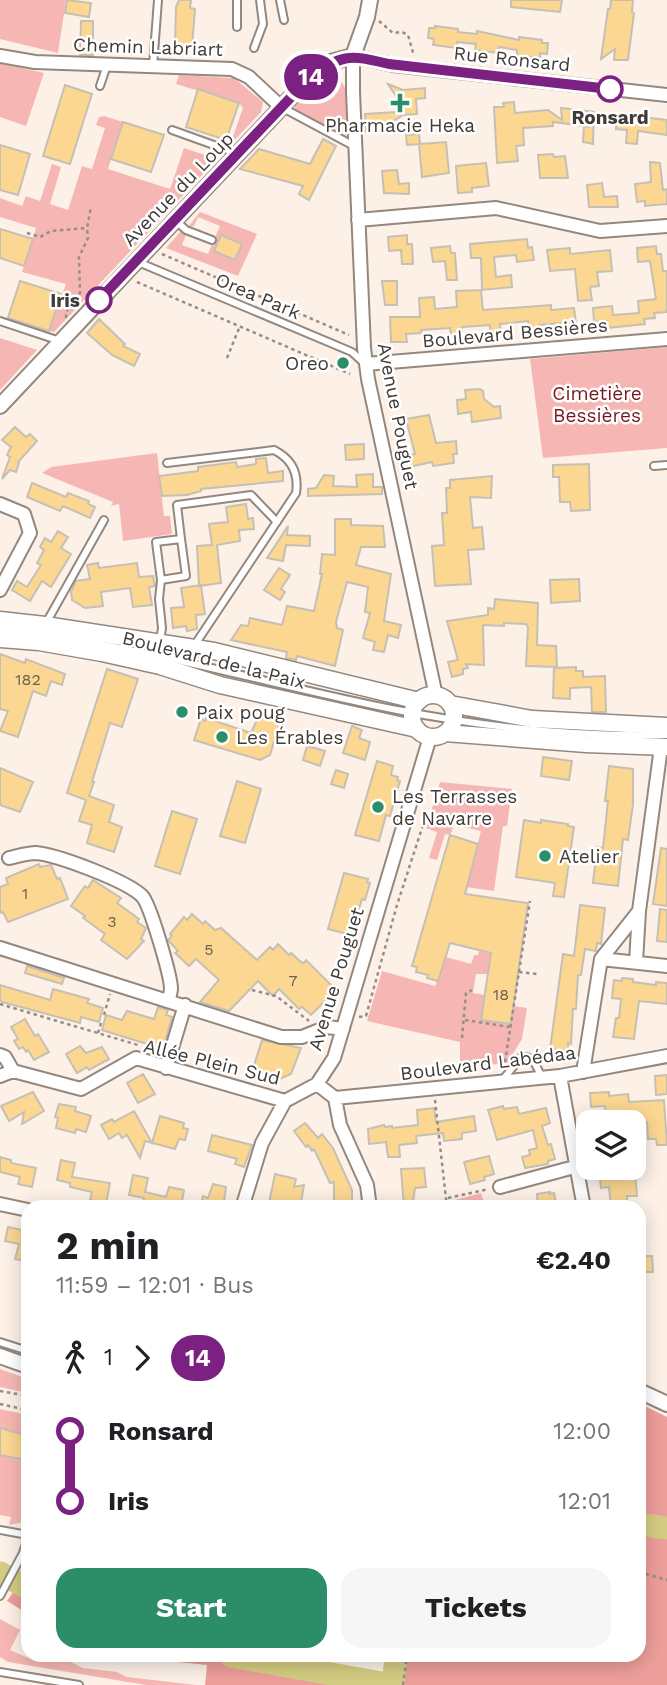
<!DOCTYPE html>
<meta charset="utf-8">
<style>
:root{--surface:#fff;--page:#f6f6f6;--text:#202124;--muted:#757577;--accent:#2b8e69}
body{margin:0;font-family:"Work Sans",sans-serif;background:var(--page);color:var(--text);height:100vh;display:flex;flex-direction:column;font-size:26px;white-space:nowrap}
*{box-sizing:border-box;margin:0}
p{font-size:23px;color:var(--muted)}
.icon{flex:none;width:38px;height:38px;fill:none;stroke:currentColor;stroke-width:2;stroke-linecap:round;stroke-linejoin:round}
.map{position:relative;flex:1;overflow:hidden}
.side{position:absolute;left:21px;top:1200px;width:625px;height:462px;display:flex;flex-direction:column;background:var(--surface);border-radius:21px;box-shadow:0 4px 18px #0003}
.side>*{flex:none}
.badge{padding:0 14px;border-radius:23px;font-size:24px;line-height:46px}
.controls{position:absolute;left:576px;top:1110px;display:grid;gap:14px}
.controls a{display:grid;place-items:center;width:70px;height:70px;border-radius:14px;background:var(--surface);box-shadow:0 4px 18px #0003;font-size:35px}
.map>.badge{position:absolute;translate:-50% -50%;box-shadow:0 0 0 4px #fff}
.legs{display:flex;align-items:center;gap:10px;height:77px;padding:0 35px;font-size:23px}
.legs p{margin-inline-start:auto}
.head{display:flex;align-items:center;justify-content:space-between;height:119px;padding:0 35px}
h1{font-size:38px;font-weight:700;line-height:52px}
.primary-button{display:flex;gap:14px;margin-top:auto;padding:14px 35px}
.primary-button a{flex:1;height:80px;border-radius:21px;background:var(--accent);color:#fff;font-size:28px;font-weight:700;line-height:80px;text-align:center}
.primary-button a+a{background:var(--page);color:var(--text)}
ul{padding:0 35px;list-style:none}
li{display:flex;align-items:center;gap:24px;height:70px;font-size:26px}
li i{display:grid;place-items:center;width:10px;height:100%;margin:0 9px;background:currentColor}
li i::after{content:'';width:18px;height:18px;margin:-9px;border:5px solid;border-radius:50%;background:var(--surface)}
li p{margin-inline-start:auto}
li:first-child i{background:linear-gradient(#0000 50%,currentColor 0)}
li:last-child i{background:linear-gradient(currentColor 50%,#0000 0)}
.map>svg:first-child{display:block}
.green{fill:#f6b7b4}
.forest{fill:#ed9e9b}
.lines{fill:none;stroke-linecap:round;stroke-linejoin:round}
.river{stroke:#d4cc82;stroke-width:23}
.building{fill:#fbd792;stroke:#c6c0b4;stroke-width:2}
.service-casing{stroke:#92887f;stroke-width:10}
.minor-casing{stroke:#92887f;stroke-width:16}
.tertiary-casing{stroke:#92887f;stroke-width:18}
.secondary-casing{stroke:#92887f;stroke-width:19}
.path{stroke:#968e87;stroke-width:2.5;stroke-dasharray:3.5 3.5;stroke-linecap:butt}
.service{stroke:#fff;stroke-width:6}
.minor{stroke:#fff;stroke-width:12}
.tertiary{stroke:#fff;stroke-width:14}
.secondary{stroke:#fff;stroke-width:16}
.line-1-casing{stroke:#fff;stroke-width:16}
.line-1{stroke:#7a2182;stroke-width:10}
.stop-1-dot{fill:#fff;stroke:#7a2182;stroke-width:3.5}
.poi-dot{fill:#2b8e69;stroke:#fff;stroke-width:2.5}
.labels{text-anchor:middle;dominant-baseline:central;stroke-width:5;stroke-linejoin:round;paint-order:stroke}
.number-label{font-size:16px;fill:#6e624e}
.street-label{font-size:19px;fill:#3f3b37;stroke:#fff}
.stop-label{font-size:19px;font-weight:bold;fill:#3f3b37;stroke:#fff}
.poi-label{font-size:19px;fill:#3f3b37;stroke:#fff;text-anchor:start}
.park-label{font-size:19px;fill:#73171e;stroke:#fff}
</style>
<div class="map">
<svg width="667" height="1685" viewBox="0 0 667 1685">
<rect width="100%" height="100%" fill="#fdf1e7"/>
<!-- green -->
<path class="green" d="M0,0H66L58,53L0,39Z
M0,63L44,73L26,126L0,117Z
M179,75L234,78L263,102L261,112L230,145L243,108L239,103L176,84Z
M320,79L342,82L346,90L348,134L343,137L295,110V104Z
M104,116L123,122L108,169L170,189L184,148L217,159L54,332L49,331L66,284L22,272L36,228L0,217V198L22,206L26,196L40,201L52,164L61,167L50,204L68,210L82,166L92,169L105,128L96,125L99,117Z
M200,212L257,234L238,276L166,248L181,231L187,232L182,245L208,254L220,226L198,217L194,226L188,227Z
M0,338L37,350L0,390Z
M667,347V448L543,458L530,359Z
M157,453L164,516H170L172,534L123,541L119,504L111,506L113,502L42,473L51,467Z
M440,782L512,789L507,826H503L494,891L466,887L481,831L454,825L450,835L445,834L437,860L429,858L437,832L426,828Z
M479,951L491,954L488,974H476L473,993L485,995L482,1020L510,1024L513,1006L527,1008L522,1039L507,1063L460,1068V1042L367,1021L382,971L435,986L446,957L471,964L474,955H478Z
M481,1193L484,1202L475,1204V1207H449L455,1200Z
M0,1369L28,1379V1393L0,1387Z
M0,1409L28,1415V1436L0,1428Z
M28,1454V1509L24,1522L9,1525L11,1517L0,1515V1455L23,1459L22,1463L26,1464Z
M0,1619L20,1630L10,1650L35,1661L39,1656H58L83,1668L117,1672L127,1677L196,1685H146L8,1662L0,1657Z"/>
<!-- forest -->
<path class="forest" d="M639,1403L667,1417V1685H205L207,1665L148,1659L140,1656H194L210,1660L389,1680L391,1656H639Z
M16,1588L28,1593V1614L7,1601Z"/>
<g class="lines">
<!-- river -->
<path class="river" d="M639,1524L667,1528
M0,1573L28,1588
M231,1656L393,1685L396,1656"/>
</g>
<!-- building -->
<path class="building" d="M67,0L91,3L89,17L65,13Z
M179,0H191L190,8L195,9L192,47L175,46L176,7Z
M511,0H562L560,12L511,7Z
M611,0H633L632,12L634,13L628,60H614L615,49L601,59L608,9H610Z
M81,21H93V55H80Z
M435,26L458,29V32L477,34V31L519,40V37L542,40V43H548L547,54L540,53V58L517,55V50L499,47L498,53L475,50L476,44L457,42L456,48L433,45L434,39L428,38L429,28H435Z
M388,84L403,90L425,88V98L416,99L417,114L403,115L378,131L366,132L365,114L397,112L396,96Z
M65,85L92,94L70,164L43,156Z
M198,89L239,103L226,140L186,127Z
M514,102L515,113L548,110L562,120L561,108L594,112L593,144L583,142L584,126L590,127L553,122V126L523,128L524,145L516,146L518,161L497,163L494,107H504L503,103Z
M617,114L667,120V135L638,131L637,144L626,143L627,130L616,129Z
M123,122L164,135L151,172L111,159Z
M419,134L420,144L446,142L449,173L422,177L419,144L407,145L406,135Z
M323,139L336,146L309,200L299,194L303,186L240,169L259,149L310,164Z
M0,145L30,154L18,195L0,190Z
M553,154L554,157L565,156L568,178H540L538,155Z
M650,162L660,163L663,190L667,189V204L645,206V201L637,202L635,184L651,182Z
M486,163L489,186L472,188V192L458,193L456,166Z
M397,170L399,184L409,183V194L384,193L382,171Z
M602,183L604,197L617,196L618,207H589L587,185Z
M0,229L33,239L24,266L0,258Z
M221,235L242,244L235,260L214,251Z
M407,235V244H412L413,264H402L401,250L389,251L388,237Z
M527,239L528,248L532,247L534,260L517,262L516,255L494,257L496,277L511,275L512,287L482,290L481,258H471L470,244Z
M450,246L451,253H455L457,280H447L445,261L433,262L431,248Z
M656,246L657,254H661L663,271H667V312L654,313L655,318L644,319L645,324L608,328L607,321L594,322L593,308L612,306L613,315L639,313L638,301L656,299L650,261L638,262L637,248Z
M570,248V254L610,250L612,271L597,272L599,286L590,287L592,300L578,301L575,269L550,271L547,250Z
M20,281L61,294L49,331L8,318Z
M382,281H397V305H385Z
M481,290L483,310L551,305V310L574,308L576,322L539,325L540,333L530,334L528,321L500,324L501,334L490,335V325L462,327V334L451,335L450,328L421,330L422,333L406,334L407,342H391L390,317H420L419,298L434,297L435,309L457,307L456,291Z
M99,319L125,344L123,346L140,354L134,366L112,355L87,333Z
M480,389L483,391L484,399L494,407L500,406L501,418L472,422L471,412L458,414L457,400L466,399L465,390Z
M429,415L436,443L456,441L457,454H453L454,463L433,466L432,462L400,469L398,458L415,454L406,419Z
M15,427L26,437L30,434L37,441L18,462L19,463L16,472L10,470L2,479L10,457L7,455L11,447L2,440Z
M364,444V459L346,460L345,445Z
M266,458L268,473L283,471V481L201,489V491L187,495L162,496L159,476L198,471V467L236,462L237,467L256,464V459Z
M589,464L590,510L571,511L570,502H560L559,477H553V465Z
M373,474V487H382V494L308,496V489L316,488L324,475L334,476L333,486L357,487L356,475Z
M492,476L491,498L470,497L473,528L482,527L484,549L468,550L471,584L435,586L432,546L444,545L442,513H447L446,488H450V480Z
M32,483L66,497L68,493L89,501L88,504L95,507L90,518L63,506L60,511L27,497Z
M246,504L248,519L253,518L254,529L239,530L240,541L217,545L221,583L199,586L197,546L212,545L209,524L228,522L226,507Z
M335,519H351V525L383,526L385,547H361L356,565L391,574L384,621L401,625L398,638L388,635L384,652L373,650L375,642L363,638L370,613L365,612L368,587L347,582L336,622L337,628L343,630L335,666L297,656L296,660L286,658L287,652L231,640L241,625L248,626L250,618L282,625L287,606L314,611L322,574H320L322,554L335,555Z
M288,526L287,535L310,536V546L286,545L283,561L267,558Z
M58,531L68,537L61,548L71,554L51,587L42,581L30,601L12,590L17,581L27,587L41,565L37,563L44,550L40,547L45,538L51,542Z
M98,563L99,568L137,563L139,577L153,576L155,586L149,587L152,605L133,607L130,588L101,592L103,606L85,608L72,600L71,592L76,581L90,579L87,565Z
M279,568L290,575L281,589L285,592L280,600L264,590Z
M579,579L580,601L551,603L550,580Z
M201,585L205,614L196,615L197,629L187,631L186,626L173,628L171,608L184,607L181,588Z
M495,599L538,603L537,645L556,646L557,667L526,666L528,627L526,624L504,623V626L483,625L484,665L466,664L468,668L463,669V674L452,677L448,662L458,660L447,621L488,615V608L494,609Z
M0,654L25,663L26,659L65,674L62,685L51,681L46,696L33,691L18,737L0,731L8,711L0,709Z
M576,667V671H583V677L605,676L606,712H592L591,687L570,688V699L553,698L554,668Z
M107,669L138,679L122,727L110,723L92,782H94L89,796L114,805L109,822L122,827L114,852L87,843L92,825L79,821L86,800L67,793Z
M260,713L281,720L270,755L260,760L194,740L201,719L205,721L206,718L251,733Z
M352,726L362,730L359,738L370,742L365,760L343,753Z
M307,746L325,751L320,766L303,760Z
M543,757L572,761L569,780L541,776Z
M377,761L393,766L391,775L398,777L397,780L400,781L390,816L386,815L379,841L355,835Z
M609,766L633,769V804L628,840L623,839L618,886L593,883L597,847L603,848L608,801H605Z
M0,768L33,782L20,812L0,805Z
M336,770L348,774L344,788L331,784Z
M237,781L261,789L245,843L220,836Z
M172,811L197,819L180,874L155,866Z
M524,820L541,823V820L568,824V826L574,827L564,897L553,896L555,883L516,877Z
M450,835L478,844L465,894L528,903L511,1024L481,1020L491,953L450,943L438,981L427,978L428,975L416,972L417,967L412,966Z
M661,848L667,849V906L653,904Z
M39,864L40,867L51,865L57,879L60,878L68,899L8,922L3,912L0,913V887L8,884L6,878Z
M344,873L368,879L367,882L370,883L365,900L362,899L351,935L328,929Z
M93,880L121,898L117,903L139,919L137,922L146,928L141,939L144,941L127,959L101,940L105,934L83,918L85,916L71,906L85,886L88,888Z
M580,905L605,908L601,944L597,943L596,951L585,949L581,975H578L576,1009H573L571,1044L568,1043V1051L550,1049L563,954L574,956Z
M660,909L667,910V942L657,941Z
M192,914L203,924L205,921L215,930L221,928L257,960L270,947L273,950L278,944L289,955L291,953L301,962L304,963L306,960L335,989L334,992L311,1015L302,1007L299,1009L279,989L273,996L258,981L229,1011L200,1002L219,980L196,959L189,966L175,953L178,951L168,940L172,936L170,934L184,917L187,920Z
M27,966L64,978L62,984L25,973Z
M622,978L633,979V982L656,985V982L667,983V1004L639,1001L634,1039L613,1037L616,1018H619L621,999L612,998L614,980L622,981Z
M0,985L50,1000L53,989L89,999L87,1003L103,1008L99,1022L81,1017L80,1023L2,1002L0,999Z
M158,1007L168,1010L166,1015L172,1017L163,1049L102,1030L106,1015L122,1020L127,1011L154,1019Z
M25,1019L35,1036L38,1034L49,1052L34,1060L28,1050L26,1052L23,1047L19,1049L14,1041L18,1039L11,1027Z
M262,1040L301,1048L291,1074L280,1079L252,1072Z
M80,1046L86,1053L102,1047L109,1059L89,1070L87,1067L77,1073L66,1054Z
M143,1074L155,1094L138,1103L127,1083Z
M667,1075V1094L656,1095L655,1076Z
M33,1092L44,1111L22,1124L24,1112L9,1121L1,1106Z
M609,1092V1096L628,1094L629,1102L664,1100L667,1145H657L656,1139H648L647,1122H619V1115L606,1116L605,1106L591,1107L590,1093Z
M59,1104L76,1107L75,1111L91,1116L86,1132L76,1129L75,1133L56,1128L58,1118L55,1117Z
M503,1106L504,1109L517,1107L519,1114L546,1108L550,1123L542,1126L548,1145L551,1144L555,1159L548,1161V1164L525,1168L522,1157L530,1155L529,1150L537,1148L533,1130L497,1140L488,1110Z
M434,1108L436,1122L474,1116L476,1131L462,1133V1139L444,1141L443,1133L416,1136L417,1143L399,1145L400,1157H388L386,1142L369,1144L368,1129L384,1125L385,1127L392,1126V1128L418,1125L417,1110Z
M134,1111L152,1143L160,1116L184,1123L183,1128L188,1129L185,1140L179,1139L175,1149L145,1141L140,1158L127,1135L122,1138L119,1133L109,1139L101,1125L112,1119L114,1122Z
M305,1123L318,1138L322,1134L333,1148L352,1190V1208H334V1182L330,1183L314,1149L312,1151L308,1145L306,1147L294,1131Z
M212,1135L252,1145L244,1167L235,1164L237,1159L208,1151Z
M489,1156L494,1174L484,1177L485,1180L470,1184L464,1162Z
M0,1157L11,1160V1163L36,1168L32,1187L18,1184L20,1177L0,1172Z
M61,1160L75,1163L72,1177L110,1183L106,1204L90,1200L92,1192L70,1187V1183L57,1180Z
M595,1167H607V1171L621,1170V1175L635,1173L637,1196H627V1208H611L609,1187L601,1188L600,1179H595Z
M424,1168L426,1187L415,1188L412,1208H404L401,1169Z
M275,1174L296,1179L294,1187L304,1185L300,1208H268Z
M133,1175L148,1178L145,1192L166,1197L169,1187L184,1190L182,1201L189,1203L188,1208H164L143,1202L144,1198L129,1195Z
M213,1184L226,1187L224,1202L233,1204L232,1208H200L203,1196L208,1198Z
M550,1192V1194L554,1193L557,1208H538L537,1194Z
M8,1227L27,1231L24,1244L28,1246L26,1261L15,1259L19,1244L5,1241Z
M639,1256H652L653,1272H641Z
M0,1428L28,1436L27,1460L0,1455Z"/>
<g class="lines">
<!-- service casing -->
<g class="service-casing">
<path id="service" d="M280,0L284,20
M237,27V0
M254,48L263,24L260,0
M153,66L158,0
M100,86L107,65
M283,108L354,146
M172,130L236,153
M175,220L186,230L212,240
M138,262L352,352L364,363
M0,321L60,341
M167,463L274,450C292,459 299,473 296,493L194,646
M654,466L667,465
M181,539L177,505L251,495L277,522
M45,625L104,520
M0,630C135,643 264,684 397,710C485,727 577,737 667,735
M160,641L162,628L159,599L161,580L156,542L181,539L186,576L161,580
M501,1082L521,1057C534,1055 537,1068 542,1078
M0,1342L28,1351
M0,1530L28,1535
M0,1596L23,1553L28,1537
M0,1672L79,1685"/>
</g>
<!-- minor casing -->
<g class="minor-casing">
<path id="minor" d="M0,56L35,62L232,69L249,77L281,107
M358,220L496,208L600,231L667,226
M366,364L667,339
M0,504L24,514L30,533L0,590
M436,696L368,379L364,348L353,92V56L393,65L667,95
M9,858C18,856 28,853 36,853C58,855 127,881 142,896C150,904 171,976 171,989C171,991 169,998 169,1000
M0,948L281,1037H302L327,1027L343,1029
M601,959L667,966
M636,962L639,911L661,747
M0,1055L5,1057L13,1071
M166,1068L185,1005
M583,1072L601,959L639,911
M0,1076L13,1071L81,1089L136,1058L285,1101
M560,1076L584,1208
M317,1084L335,1098L560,1076L667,1056
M335,1098L340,1125L367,1185L370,1208
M500,1187L578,1166
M0,1204L28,1210
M242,1208L262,1143L285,1101L317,1084L334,1058L430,737"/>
</g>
<!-- tertiary casing -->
<g class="tertiary-casing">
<path id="tertiary" d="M0,406L310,77L331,62L353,56L367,17L370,0
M0,1356L28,1366
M639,1391L667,1404"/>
</g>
<!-- secondary casing -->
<g class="secondary-casing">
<path id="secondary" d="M0,620L45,625L214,651L419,701
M0,639L39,642L102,653L160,666L220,685L417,729
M412 716a21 21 0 1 1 42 0a21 21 0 1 1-42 0Z
M450,704L532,719L667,726
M445,733L586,744L667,747"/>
</g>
<!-- path -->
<path class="path" d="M379,21L393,33L402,32L408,35L414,56
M27,233L40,237L51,231L87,228
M162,254L349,335
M137,282L350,374
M66,318V312L80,293L79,257L88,238L87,228L91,207
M227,358L240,326
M519,972L537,974
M252,990L276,996L309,1021
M0,1004L138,1045
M104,1015L110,994
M359,1017L366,1016L397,905L424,822L422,811
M465,1020L510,1027
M98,1033L101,1023
M462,1038L466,993L472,990
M505,1062L530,901
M435,1100L447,1208
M448,1198L489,1189
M0,1391L28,1396
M0,1404L28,1410
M639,1572L667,1580
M403,1685L407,1656"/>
<!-- service -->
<use href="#service" class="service"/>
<!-- minor -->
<use href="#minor" class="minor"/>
<!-- tertiary -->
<use href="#tertiary" class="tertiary"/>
<!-- secondary -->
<use href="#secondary" class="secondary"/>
</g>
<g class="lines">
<!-- line-1 casing -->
<g class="line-1-casing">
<path id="line-1" d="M99,300L310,77C344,53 350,55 389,64L610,89"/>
</g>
<!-- line-1 -->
<use href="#line-1" class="line-1"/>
</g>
<!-- markers -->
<g class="stop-1-dot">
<circle cx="610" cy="89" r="12"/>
<circle cx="99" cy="300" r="12"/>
</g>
<g class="poi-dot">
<path d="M396.5 92.5h7v7h7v7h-7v7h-7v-7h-7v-7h7z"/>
<circle cx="343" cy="363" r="7"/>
<circle cx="182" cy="712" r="7"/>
<circle cx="222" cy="737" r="7"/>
<circle cx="378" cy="807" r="7"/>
<circle cx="545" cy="856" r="7"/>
</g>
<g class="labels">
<!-- number labels -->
<g class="number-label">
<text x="28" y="679">182</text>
<text x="25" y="893">1</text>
<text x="112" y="921">3</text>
<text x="209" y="949">5</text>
<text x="293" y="980">7</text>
<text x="501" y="994">18</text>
</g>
<!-- street labels -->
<g class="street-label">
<text transform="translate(148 47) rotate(2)">Chemin Labriart</text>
<text transform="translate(512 59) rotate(6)">Rue Ronsard</text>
<text transform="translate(178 189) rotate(-46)">Avenue du Loup</text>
<text transform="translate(258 296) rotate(23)">Orea Park</text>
<text transform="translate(515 333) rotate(-5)">Boulevard Bessières</text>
<text transform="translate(398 416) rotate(79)">Avenue Pouguet</text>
<text transform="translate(214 660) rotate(14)">Boulevard de la Paix</text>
<text transform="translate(336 979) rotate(-73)">Avenue Pouguet</text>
<text transform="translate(212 1062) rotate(14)">Allée Plein Sud</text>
<text transform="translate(488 1063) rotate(-7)">Boulevard Labédaa</text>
</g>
<!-- stop labels -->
<g class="stop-label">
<text x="610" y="117">Ronsard</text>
<text x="80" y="300" text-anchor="end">Iris</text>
</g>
<!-- poi labels -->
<g class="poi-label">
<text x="400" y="125" text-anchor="middle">Pharmacie Heka</text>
<text x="329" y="363" text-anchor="end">Oreo</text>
<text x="196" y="712">Paix poug</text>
<text x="236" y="737">Les Érables</text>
<text x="392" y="796">Les Terrasses<tspan x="392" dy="22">de Navarre</tspan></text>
<text x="559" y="856">Atelier</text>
</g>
<!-- park labels -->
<g class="park-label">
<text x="597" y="393">Cimetière<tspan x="597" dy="22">Bessières</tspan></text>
</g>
</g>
</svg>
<div class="controls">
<a><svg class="icon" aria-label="layers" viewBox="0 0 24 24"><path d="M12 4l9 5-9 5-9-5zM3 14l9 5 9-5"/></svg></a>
</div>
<b class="badge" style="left:311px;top:77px;background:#7a2182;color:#fff">14</b>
<section class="side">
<div class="head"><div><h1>2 min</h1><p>11:59 – 12:01 · Bus</p></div><b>€2.40</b></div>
<div class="legs"><svg class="icon" aria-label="walk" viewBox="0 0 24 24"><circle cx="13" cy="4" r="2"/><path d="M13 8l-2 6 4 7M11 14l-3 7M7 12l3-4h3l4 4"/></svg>1<svg class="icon" aria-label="forward" viewBox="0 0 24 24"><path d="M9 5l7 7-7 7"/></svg><b class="badge" style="background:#7a2182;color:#fff">14</b></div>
<ul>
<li><i style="color:#7a2182"></i><b>Ronsard</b><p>12:00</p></li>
<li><i style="color:#7a2182"></i><b>Iris</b><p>12:01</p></li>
</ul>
<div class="primary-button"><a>Start</a><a>Tickets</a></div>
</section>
</div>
